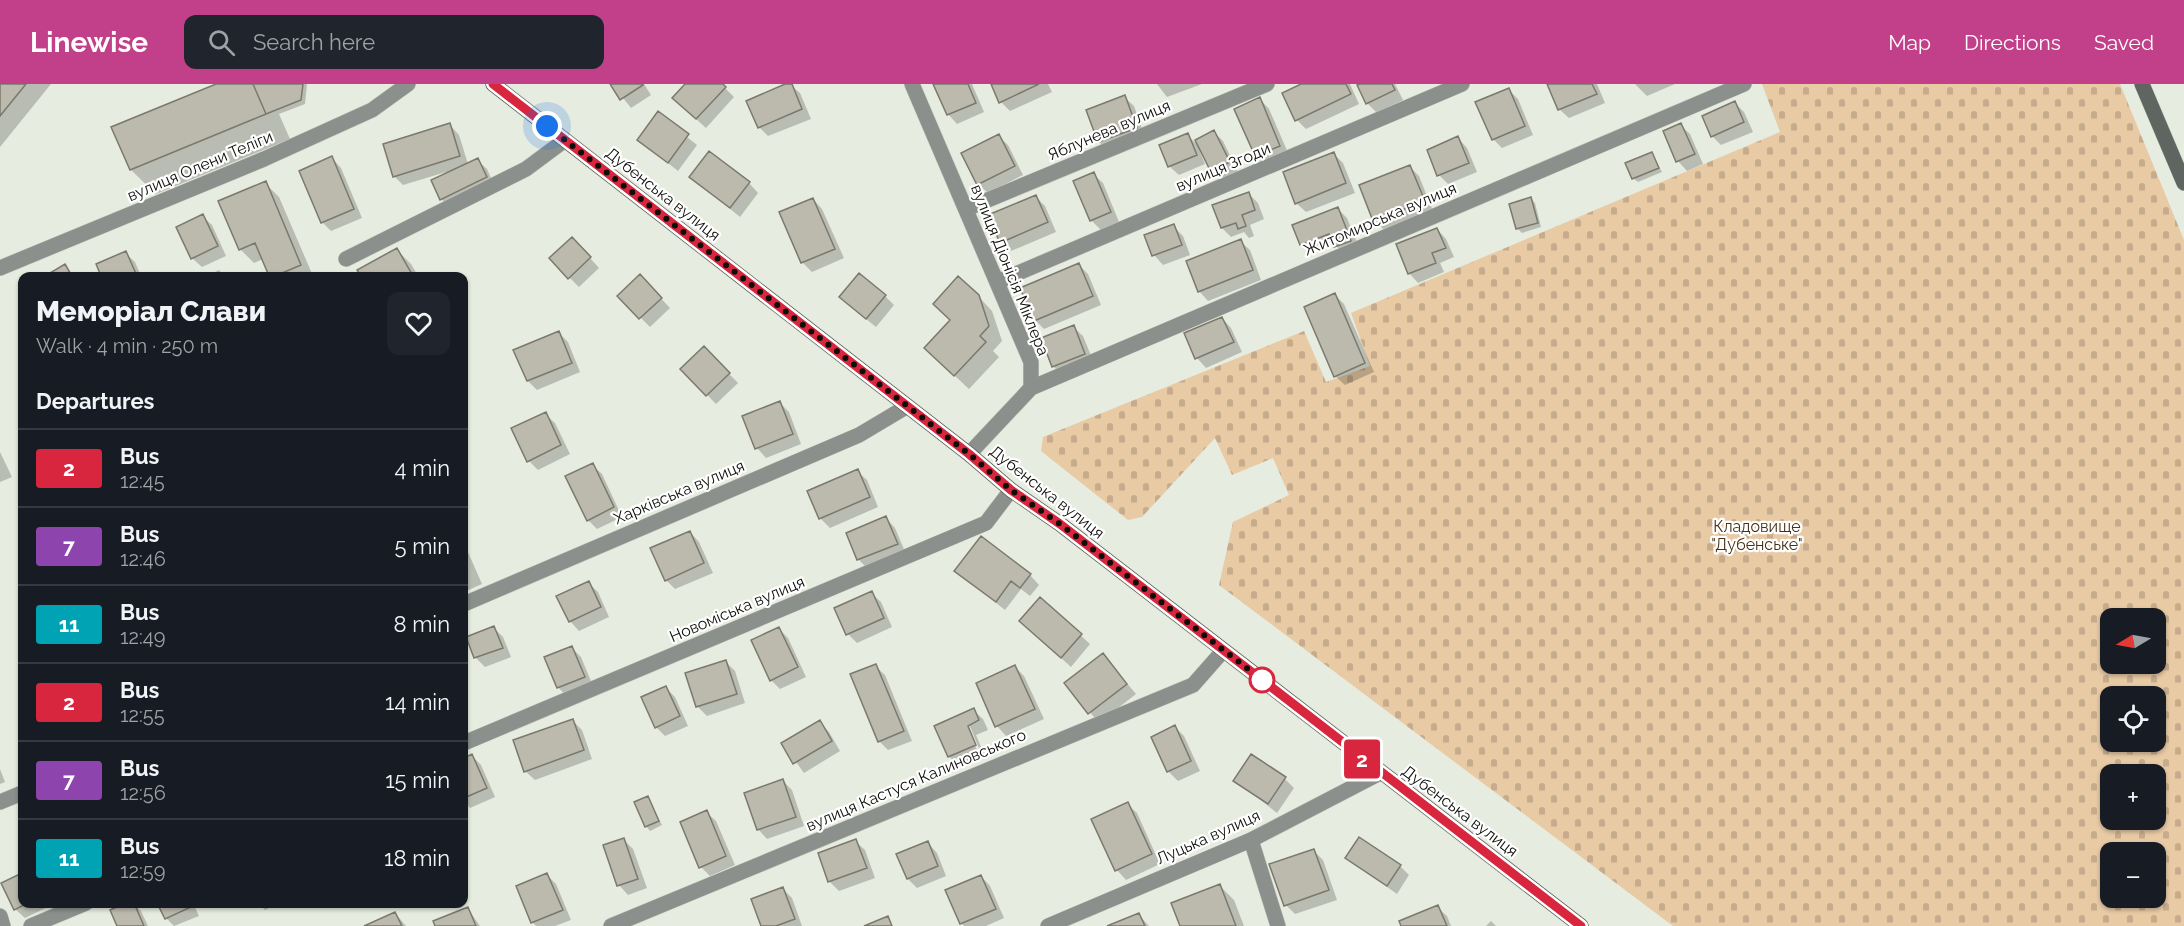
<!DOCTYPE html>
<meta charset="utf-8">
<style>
:root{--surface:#171b24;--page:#20242c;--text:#f1f3f6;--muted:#9ea1a6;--line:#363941;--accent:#c24089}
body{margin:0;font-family:Raleway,sans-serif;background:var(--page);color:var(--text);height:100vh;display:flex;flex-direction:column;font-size:22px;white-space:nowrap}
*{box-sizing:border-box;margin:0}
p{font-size:20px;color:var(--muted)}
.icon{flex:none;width:33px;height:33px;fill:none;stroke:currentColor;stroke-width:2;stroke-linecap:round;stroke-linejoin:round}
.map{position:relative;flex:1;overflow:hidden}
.drawer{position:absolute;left:18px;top:188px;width:450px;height:636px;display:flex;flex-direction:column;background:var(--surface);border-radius:12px;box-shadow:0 2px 4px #0004}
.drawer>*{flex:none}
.badge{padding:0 12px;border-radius:4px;font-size:21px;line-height:39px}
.needle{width:39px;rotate:260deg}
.fabs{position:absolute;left:2100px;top:524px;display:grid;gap:12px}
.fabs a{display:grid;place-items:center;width:66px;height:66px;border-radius:12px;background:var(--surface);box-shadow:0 2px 4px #0004;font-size:30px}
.you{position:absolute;width:30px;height:30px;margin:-15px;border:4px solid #fff;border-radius:50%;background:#1a73e8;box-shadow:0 0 0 9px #1a73e833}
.map>.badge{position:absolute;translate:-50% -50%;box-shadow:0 0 0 3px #fff}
h2{padding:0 18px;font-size:22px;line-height:54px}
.round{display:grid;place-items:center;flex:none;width:63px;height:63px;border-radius:12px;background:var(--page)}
.head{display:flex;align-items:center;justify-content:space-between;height:102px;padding:0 18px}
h1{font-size:28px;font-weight:800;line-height:45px}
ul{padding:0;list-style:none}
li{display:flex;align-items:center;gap:18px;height:78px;padding:0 18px;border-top:2px solid var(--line)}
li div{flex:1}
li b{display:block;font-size:22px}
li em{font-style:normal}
li .badge{min-width:66px;font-weight:700;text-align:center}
header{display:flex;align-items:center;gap:36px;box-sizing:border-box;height:84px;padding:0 30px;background:var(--accent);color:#fff}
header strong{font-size:28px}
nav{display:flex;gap:33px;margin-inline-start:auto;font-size:21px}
.search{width:420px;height:54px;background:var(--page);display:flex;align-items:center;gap:15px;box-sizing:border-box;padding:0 21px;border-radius:12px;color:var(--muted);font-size:22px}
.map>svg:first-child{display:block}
.cemetery{fill:url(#cemetery-stones);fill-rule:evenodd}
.shadow{fill:#0003;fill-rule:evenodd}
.building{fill:#bcbaad;stroke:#7b796d;stroke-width:1.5}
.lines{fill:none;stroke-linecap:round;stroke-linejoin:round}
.lane-casing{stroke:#c3c8bd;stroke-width:16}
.street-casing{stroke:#c3c8bd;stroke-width:16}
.secondary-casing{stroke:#c3c8bd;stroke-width:16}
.primary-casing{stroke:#c3c8bd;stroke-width:16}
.lane{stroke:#8b908c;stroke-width:15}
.street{stroke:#8b908c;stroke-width:15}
.secondary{stroke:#5f6661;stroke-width:15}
.primary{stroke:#404943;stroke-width:15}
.line-casing{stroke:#fff;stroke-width:14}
.line{stroke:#d7263d;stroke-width:9}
.walk{stroke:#0d0e0a;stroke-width:6;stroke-dasharray:0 10.8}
.stop-dot{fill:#fff;stroke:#d7263d;stroke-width:3}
.labels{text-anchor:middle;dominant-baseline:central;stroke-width:4.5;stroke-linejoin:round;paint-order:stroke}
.street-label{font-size:16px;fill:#0d0e0a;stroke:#fff}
.park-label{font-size:16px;fill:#473217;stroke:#fff}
</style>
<header>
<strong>Linewise</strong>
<div class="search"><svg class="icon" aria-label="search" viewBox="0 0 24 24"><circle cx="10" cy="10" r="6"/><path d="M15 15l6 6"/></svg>Search here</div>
<nav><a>Map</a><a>Directions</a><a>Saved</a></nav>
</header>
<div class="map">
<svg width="2184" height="842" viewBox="0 0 2184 842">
<defs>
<pattern id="cemetery-stones" width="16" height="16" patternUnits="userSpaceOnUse" patternTransform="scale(1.5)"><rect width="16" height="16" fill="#e8caa5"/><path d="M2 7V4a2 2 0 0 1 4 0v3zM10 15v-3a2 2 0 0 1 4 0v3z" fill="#c6ac8d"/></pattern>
</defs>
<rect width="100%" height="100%" fill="#e6ecdf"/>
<!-- cemetery -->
<path class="cemetery" d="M1762,0H2120L2184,156V842H1673L1219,501L1233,438L1289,411L1273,374L1232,391L1215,354L1142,433L1128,436L1041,367L1043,353L1304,247L1326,298L1370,282L1351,229L1780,48ZM2110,534H2156V579H2110ZM2110,612H2156V657H2110ZM2110,690H2156V735H2110ZM2111,768H2156V813H2110Z"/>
<!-- shadow -->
<path class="shadow" d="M0,0H51L0,63Z
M220,0H307L305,20L279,30L290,55L156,110L131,86Z
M612,0H644L651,11L631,24Z
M687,0H721L734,13L706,44L683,23Z
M789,0L800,9L811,35L768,52L759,43Z
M937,0H972L984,28L957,40L948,30Z
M992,0H1048L1052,8L1010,27L1001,18Z
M1157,0H1202L1167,13Z
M1305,0H1350L1359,20L1306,45L1297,36Z
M1364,0H1395L1403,16L1377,29L1368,20L1359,2Z
M1549,0H1597L1605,19L1569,34L1559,25Z
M1635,0H1675L1647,12Z
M1509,6L1518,15L1533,51L1502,64L1493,55Z
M1124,13L1134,22L1145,53L1109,67L1099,58L1088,27Z
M1260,15L1269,25L1289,71L1265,81L1256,72Z
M1735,19L1744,28L1753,48L1721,61L1712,52Z
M658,30L697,61L678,87L639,56Z
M450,41L459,51L468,80L477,76L487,85L495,103L451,124L441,115L446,88L403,101L394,92Z
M1680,41L1690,50L1703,80L1687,87L1678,77L1665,48Z
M1214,48L1223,57L1238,88L1222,96L1212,87L1202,67L1200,68L1205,80L1179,91L1169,82L1187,51L1200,63Z
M998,52L1008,61L1023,91L988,109L978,100Z
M1458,54L1467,64L1477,88L1448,100L1439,91Z
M1334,70L1343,79L1355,109L1306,128L1296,119Z
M1652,70L1662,88L1638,98L1633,94Z
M332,74L341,84L362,134L331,147L322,138Z
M1410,83L1419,92L1433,127L1384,146L1375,136L1361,102Z
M1093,90L1103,99L1119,138L1101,146L1092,137L1075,98Z
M691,93L749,99L758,109L740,133Z
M265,99L279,113L313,192H270L263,175L254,179L240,165Z
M1248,109L1258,119L1264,135L1250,141L1254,152L1249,154L1244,148L1231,153L1222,144Z
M1036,113L1045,122L1056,148L1011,167L1001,158Z
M813,115L822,125L844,174L812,188L802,178Z
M1531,115L1535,119L1541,143L1522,149L1517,144Z
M1338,125L1347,134L1360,166L1345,172L1335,160L1311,170L1301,160Z
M202,132L212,141L226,172L202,183L192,174Z
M1173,142L1183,152L1190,171L1163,181L1154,171L1146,152Z
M1437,145L1446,155L1454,173L1440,179L1444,188L1418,199L1409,189Z
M1240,157L1250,166L1261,196L1208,217L1199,207Z
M581,164L599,184L579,203L569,193Z
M397,166L411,180L418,192H362Z
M125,169L135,178L141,192H103Z
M1079,181L1088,190L1101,221L1044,245L1035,236Z
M219,186L224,192H207Z
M640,192L670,224L650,243L619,212Z
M1335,211L1344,220L1374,288L1345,301L1335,292Z
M885,212L894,221L876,243L850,222Z
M978,212L992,227L1002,257L993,267L999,273L969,305L940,278L952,236Z
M1222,234L1231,244L1242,268L1206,284L1197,274L1186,250Z
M1073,243L1083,252L1094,279L1063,292L1053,282Z
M559,249L568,258L580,288L537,306L528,297Z
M704,264L738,299L716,320L682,285Z
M464,273L468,281L464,283Z
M779,318L789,328L801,360L766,374L757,364L744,333Z
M545,330L555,339L570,370L538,386L529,377Z
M0,368L12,393L0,398Z
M592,381L602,390L622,433L597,445L588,436Z
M857,387L867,396L878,423L830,444L820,434Z
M886,434L895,444L906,470L868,485L859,476L848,450Z
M690,448L699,458L713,489L675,505L666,496Z
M464,459L482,500L464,508Z
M956,487L1030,491L1039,501L1030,512L1021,505L1005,526Z
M588,499L598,508L609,533L579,547L570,537Z
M871,509L881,518L892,543L857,559L848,550Z
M1041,515L1090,560L1071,583L1030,546Z
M494,544L503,553L511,573L485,583L476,574L468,554Z
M779,545L788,554L806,593L780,605L771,596Z
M571,563L581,573L593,602L567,613L558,603Z
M1103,571L1136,610L1099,639L1066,600Z
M725,577L735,587L745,619L707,632L697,622Z
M875,582L885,591L912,657L888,666L879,657Z
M1015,583L1024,592L1044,635L1006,652L997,642Z
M666,604L675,613L688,642L665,652L656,643Z
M973,626L983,635L988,646L976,651L984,670L958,682L949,672L936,643ZM965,640H969L980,667L978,668Z
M572,636L582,646L592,675L535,696L525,687Z
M820,638L829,648L840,667L804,689L783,660Z
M1175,643L1184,652L1200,687L1178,697L1168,687L1153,653Z
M472,672L481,681L495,713L470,724L464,717V675Z
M0,685L5,698L0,700Z
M1285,695L1294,704L1277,729L1235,696Z
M783,697L792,706L804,742L767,755L758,745Z
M648,714L662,741L650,747L646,742Z
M1127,720L1137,729L1160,780L1126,796L1117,786L1093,736Z
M706,728L716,737L735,781L710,792L701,783Z
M623,755L633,765L647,804L628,811L619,801Z
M855,757L865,766L875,794L839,807L830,798L820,770Z
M928,759L937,769L946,792L917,804L908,795Z
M1313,766L1323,776L1337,816L1295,830L1286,821Z
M1346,774L1400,782L1409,791L1397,810Z
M22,790V819H56L25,834L15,825L3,800Z
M547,791L556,800L571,836L555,842H536L532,838Z
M981,792L990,802L1004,834L986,842H964L961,839Z
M1220,802L1234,816L1244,842H1181Z
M782,804L792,814L802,842H763Z
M129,819H133L141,827L148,842H119Z
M159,819H193L199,832L174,842L166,834Z
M258,819H280L265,826Z
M1437,823L1447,832L1451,842H1403Z
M468,825L480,842H437Z
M395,829L406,842H368Z
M1139,831L1149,842H1111Z
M1491,837L1496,842H1486Z"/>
<!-- building -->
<path class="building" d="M0,0H26L0,32Z
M216,0H253L266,30L130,86L111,43Z
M253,0H303L301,16L266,30Z
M610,0H643V1L620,16Z
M685,0H723L726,3L696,35L672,14Z
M785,0H792L802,25L758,44L746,17Z
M933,0H968L976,19L947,31Z
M991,0H1039L999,19Z
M1301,0H1346L1351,10L1295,37L1282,9Z
M1360,0H1392L1395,6L1366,20L1357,1Z
M1547,0H1592L1597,10L1558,26Z
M1509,4L1525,42L1492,56L1475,18Z
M1125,11L1137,44L1098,58L1086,26Z
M1260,13L1280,62L1255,72L1234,25Z
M1735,17L1744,38L1711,53L1702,32Z
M658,27L689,50L668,79L637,56Z
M450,39L460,72L393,93L383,60Z
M1681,39L1695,70L1676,78L1663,47Z
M1214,46L1230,78L1211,88L1195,56Z
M1188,49L1197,71L1168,83L1159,61Z
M999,50L1015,82L977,101L961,69Z
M1458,52L1469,79L1437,92L1427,66Z
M709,67L750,98L730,124L689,93Z
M1334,68L1346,99L1295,120L1283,88Z
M1652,68L1659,84L1632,95L1625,79Z
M332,72L354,125L321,139L299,87Z
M478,74L487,93L440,116L431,96Z
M1410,81L1425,117L1373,137L1359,101Z
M1094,88L1111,128L1090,137L1073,97Z
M266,97L301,181L275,192H269L255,159L239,166L218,117Z
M1249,108L1255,126L1242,131L1246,142L1238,145L1236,139L1221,144L1212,121Z
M1036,111L1048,138L1000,159L988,131Z
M1531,113L1538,139L1516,145L1509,120Z
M813,114L835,165L801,179L779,128Z
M1338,123L1351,157L1334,163L1329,150L1300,161L1292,141Z
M203,130L218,162L191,175L176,143Z
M1174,140L1182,161L1152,172L1144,151Z
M1437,144L1446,164L1432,169L1436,179L1408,190L1396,160Z
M572,153L591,173L568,195L549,174Z
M1241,155L1253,186L1198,208L1186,177Z
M397,164L413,192H361L357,186Z
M126,167L137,192H101L96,180Z
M1079,179L1093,212L1034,237L1020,204Z
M65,180L72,192H45Z
M859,189L886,211L866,235L839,213Z
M640,190L662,214L639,235L617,212Z
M958,192L979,211L989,242L980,252L986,258L954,292L924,264L950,236L933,220Z
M1335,209L1365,279L1334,293L1304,223Z
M1222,233L1234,258L1195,275L1184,249Z
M1074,241L1085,270L1052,283L1041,254Z
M559,247L572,279L527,297L513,266Z
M704,262L730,289L706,312L680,285Z
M780,317L793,350L755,365L742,332Z
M546,328L561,361L527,378L511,344Z
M593,379L614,423L587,437L565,392Z
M858,385L870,413L819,435L807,407Z
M886,432L898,460L857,476L846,449Z
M690,447L704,479L665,497L650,464Z
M981,452L1031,490L1020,504L1011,497L996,518L954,487Z
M589,497L601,523L569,538L556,512Z
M872,507L884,534L846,551L834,524Z
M1040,513L1082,550L1061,574L1019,537Z
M494,542L503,564L474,574L466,553Z
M779,543L798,583L770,597L751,556Z
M572,562L585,593L557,604L544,573Z
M1103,569L1127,600L1088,630L1064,599Z
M726,576L737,610L696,623L685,589Z
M876,580L904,647L878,658L850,590Z
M1015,581L1035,625L995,643L976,599Z
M666,602L680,632L655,644L641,613Z
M974,624L979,636L968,642L976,661L948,673L934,642Z
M573,635L584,666L524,688L513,656Z
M820,636L832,657L793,680L781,659Z
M1175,641L1191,677L1167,688L1151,653Z
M472,670L487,704L464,714V674Z
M1251,670L1286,693L1268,720L1233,697Z
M783,695L796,733L757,746L744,709Z
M648,712L659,737L645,743L634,718Z
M1128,718L1152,770L1115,787L1091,735Z
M707,726L726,772L699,784L680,738Z
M1359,753L1401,781L1387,802L1345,774Z
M624,754L638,795L617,802L603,761Z
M856,755L867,784L828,798L818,769Z
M928,757L938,782L907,795L896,770Z
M1314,765L1329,806L1284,822L1269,780Z
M22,789V819H28L14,826L1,799Z
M547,789L563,826L531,839L516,802Z
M981,791L996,825L960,840L945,806Z
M1220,800L1236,842H1180L1171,819Z
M783,803L795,835L776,842H761L751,815Z
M126,819H134L144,842H117L110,826Z
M157,819H189L191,823L165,835Z
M1438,821L1447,842H1401L1399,837Z
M468,823L476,842H435L433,837Z
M395,828L402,842H364Z
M1139,829L1145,842H1107Z
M888,832L892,842H864Z"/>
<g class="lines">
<!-- lane casing -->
<g class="lane-casing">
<path id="lane" d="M346,175L526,85L565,56"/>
</g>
<!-- street casing -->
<g class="street-casing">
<path id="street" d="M912,0L1031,278V304L969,370
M966,125L1267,0
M0,184L264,75L372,26L408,0
M997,198L1462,0
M1031,304L1744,0
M464,520L859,351L906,323
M464,659L986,439L1011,406
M0,718L22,709
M1251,756L1278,842
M0,832L3,842
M31,842L86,819
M611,842L1193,601L1223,567
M1048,842L1251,756L1380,689"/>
</g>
<!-- secondary casing -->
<g class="secondary-casing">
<path id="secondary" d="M2142,0L2184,99"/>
</g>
<!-- primary casing -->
<g class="primary-casing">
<path id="primary" d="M493,0L969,370L1011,406L1060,440L1581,842"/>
</g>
<!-- lane -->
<use href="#lane" class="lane"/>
<!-- street -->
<use href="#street" class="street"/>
<!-- secondary -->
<use href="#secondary" class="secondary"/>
<!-- primary -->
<use href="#primary" class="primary"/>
</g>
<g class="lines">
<!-- line casing -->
<g class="line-casing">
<path id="line" d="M493,0L969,370L1011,406L1060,440L1581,842"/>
</g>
<!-- line -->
<use href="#line" class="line"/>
<!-- walk -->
<path class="walk" d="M547,42L969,370L1011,406L1060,440L1265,598L1262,596"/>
</g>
<!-- markers -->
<circle class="stop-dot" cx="1262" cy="596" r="12"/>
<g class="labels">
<!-- street labels -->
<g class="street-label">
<text transform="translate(1109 46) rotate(-23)">Яблунева вулиця</text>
<text transform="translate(200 82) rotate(-23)">вулиця Олени Теліги</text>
<text transform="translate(1223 83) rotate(-23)">вулиця Згоди</text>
<text transform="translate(663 110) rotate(38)">Дубенська вулиця</text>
<text transform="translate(1380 135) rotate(-23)">Житомирська вулиця</text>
<text transform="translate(1010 186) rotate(68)">вулиця Діонісія Міклера</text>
<text transform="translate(679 408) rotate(-23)">Харківська вулиця</text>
<text transform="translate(1047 408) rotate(38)">Дубенська вулиця</text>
<text transform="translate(737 525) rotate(-23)">Новоміська вулиця</text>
<text transform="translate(916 696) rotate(-23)">вулиця Кастуся Калиновського</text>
<text transform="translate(1460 727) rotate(37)">Дубенська вулиця</text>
<text transform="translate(1208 753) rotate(-24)">Луцька вулиця</text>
</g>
<!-- park labels -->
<g class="park-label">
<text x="1757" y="442">Кладовище<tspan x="1757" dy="18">"Дубенське"</tspan></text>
</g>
</g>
</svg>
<div class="fabs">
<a><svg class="needle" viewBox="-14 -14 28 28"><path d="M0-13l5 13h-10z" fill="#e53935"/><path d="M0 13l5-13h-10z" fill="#9ea1a6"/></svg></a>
<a><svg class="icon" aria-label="locate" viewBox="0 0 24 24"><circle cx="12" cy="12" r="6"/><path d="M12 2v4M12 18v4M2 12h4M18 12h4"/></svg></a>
<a>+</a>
<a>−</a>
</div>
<div class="you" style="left:547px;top:42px"></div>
<b class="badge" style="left:1362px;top:675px;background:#d7263d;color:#fff">2</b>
<section class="drawer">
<div class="head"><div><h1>Меморіал Слави</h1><p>Walk · 4 min · 250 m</p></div><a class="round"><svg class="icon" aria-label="heart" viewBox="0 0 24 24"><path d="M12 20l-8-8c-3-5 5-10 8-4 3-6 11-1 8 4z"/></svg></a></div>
<h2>Departures</h2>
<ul>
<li><span class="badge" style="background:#d7263d;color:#fff">2</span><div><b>Bus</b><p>12:45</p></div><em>4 min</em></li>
<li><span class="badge" style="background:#8e44ad;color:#fff">7</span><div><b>Bus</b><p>12:46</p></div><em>5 min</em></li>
<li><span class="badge" style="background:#00a3b4;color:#fff">11</span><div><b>Bus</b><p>12:49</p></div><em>8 min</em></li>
<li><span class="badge" style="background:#d7263d;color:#fff">2</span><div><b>Bus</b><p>12:55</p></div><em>14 min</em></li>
<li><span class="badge" style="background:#8e44ad;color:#fff">7</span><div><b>Bus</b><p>12:56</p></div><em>15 min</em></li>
<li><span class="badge" style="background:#00a3b4;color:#fff">11</span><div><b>Bus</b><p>12:59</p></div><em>18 min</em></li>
</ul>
</section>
</div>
